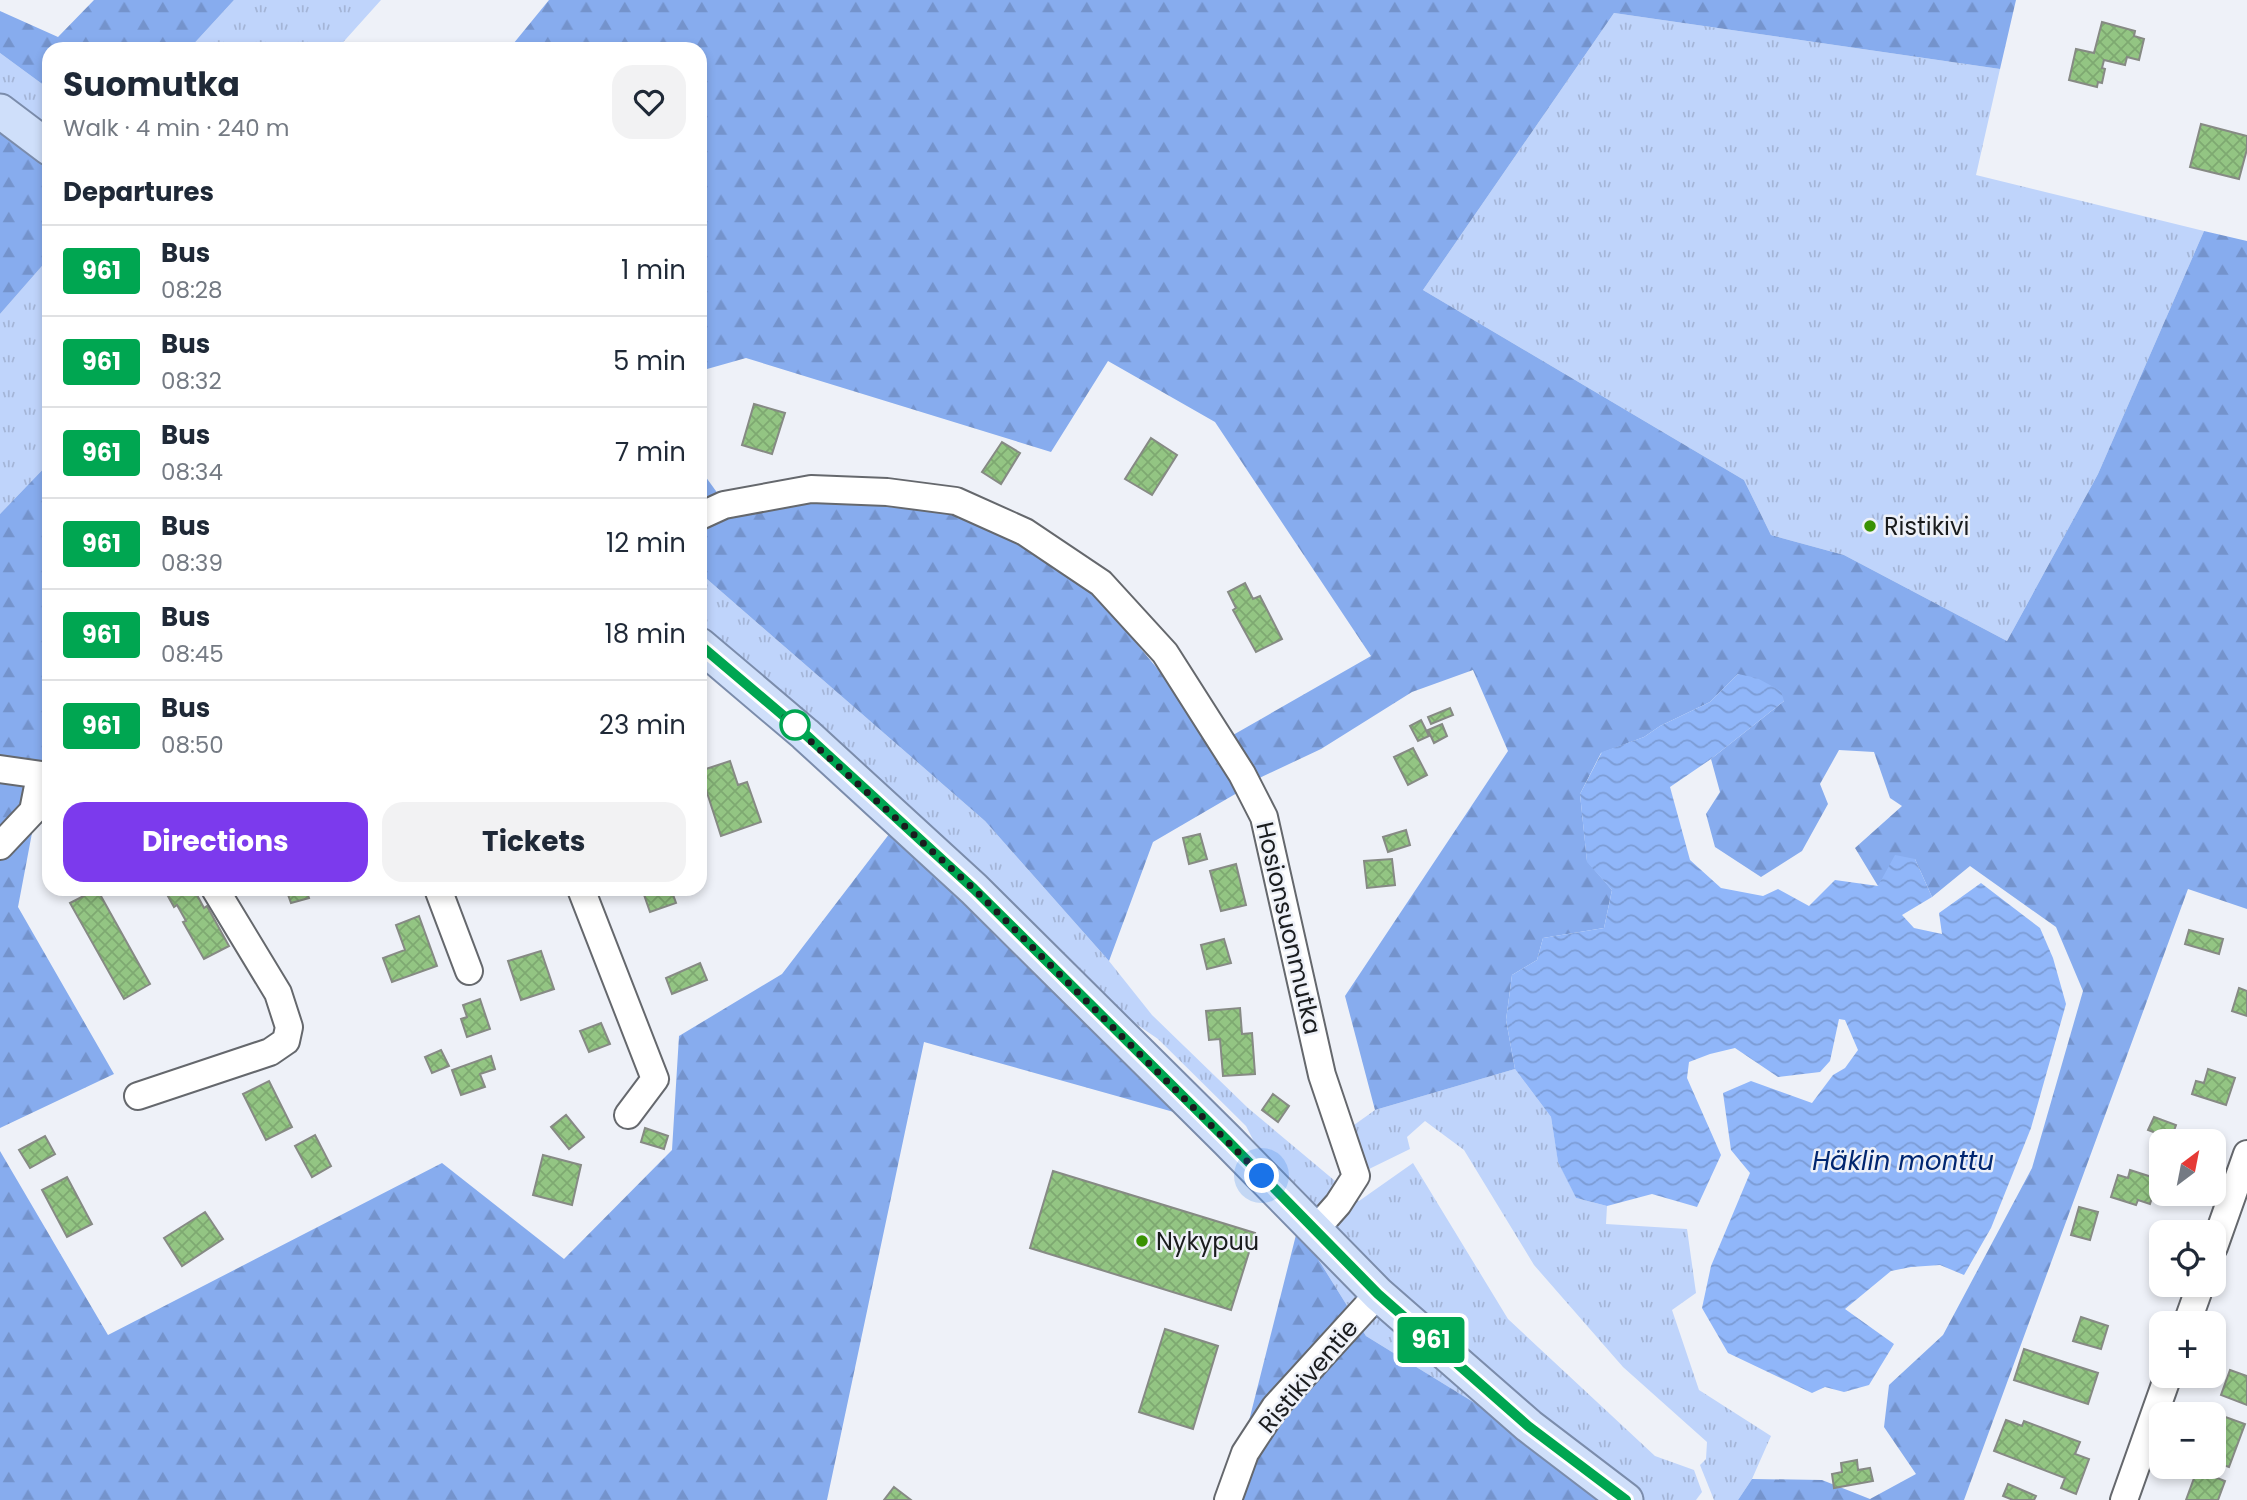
<!DOCTYPE html>
<meta charset="utf-8">
<style>
:root{--surface:#fff;--page:#f2f2f3;--text:#1f2937;--muted:#747a83;--line:#e0e1e3;--accent:#7c3aed}
body{margin:0;font-family:Poppins,sans-serif;background:var(--page);color:var(--text);height:100vh;display:flex;flex-direction:column;font-size:26px;white-space:nowrap}
*{box-sizing:border-box;margin:0}
p{font-size:23px;color:var(--muted)}
.icon{flex:none;width:38px;height:38px;fill:none;stroke:currentColor;stroke-width:2;stroke-linecap:round;stroke-linejoin:round}
.map{position:relative;flex:1;overflow:hidden}
.sheet{position:absolute;left:42px;top:42px;width:665px;height:854px;display:flex;flex-direction:column;background:var(--surface);border-radius:21px;box-shadow:0 4px 10px #0003}
.sheet>*{flex:none}
.badge{padding:0 14px;border-radius:5px;font-size:24px;line-height:46px}
.needle{width:46px;rotate:32deg}
.buttons{position:absolute;left:2149px;top:1129px;display:grid;gap:14px}
.buttons a{display:grid;place-items:center;width:77px;height:77px;border-radius:14px;background:var(--surface);box-shadow:0 4px 10px #0003;font-size:35px}
.you{position:absolute;width:35px;height:35px;margin:-18px;border:5px solid #fff;border-radius:50%;background:#1a73e8;box-shadow:0 0 0 10px #1a73e833}
.map>.badge{position:absolute;translate:-50% -50%;box-shadow:0 0 0 4px #fff}
h2{padding:0 21px;font-size:26px;line-height:63px}
.round{display:grid;place-items:center;flex:none;width:74px;height:74px;border-radius:21px;background:var(--page)}
.headline{display:flex;align-items:center;justify-content:space-between;height:119px;padding:0 21px}
h1{font-size:33px;font-weight:700;line-height:52px}
.button{display:flex;gap:14px;margin-top:auto;padding:14px 21px}
.button a{flex:1;height:80px;border-radius:21px;background:var(--accent);color:#fff;font-size:28px;font-weight:700;line-height:80px;text-align:center}
.button a+a{background:var(--page);color:var(--text)}
ul{padding:0;list-style:none}
li{display:flex;align-items:center;gap:21px;height:91px;padding:0 21px;border-top:2px solid var(--line)}
li div{flex:1}
li b{display:block;font-size:26px}
li em{font-style:normal}
li .badge{min-width:77px;font-weight:700;text-align:center}
.map>svg:first-child{display:block}
.grass{fill:url(#grass-tufts)}
.forest{fill:url(#forest-firs)}
.water{fill:url(#water-waves)}
.building{fill:url(#building-cross-hatch);stroke:#868a84;stroke-width:2}
.lines{fill:none;stroke-linecap:round;stroke-linejoin:round}
.minor-casing{stroke:#65686d;stroke-width:30}
.major-casing{stroke:#7b8cab;stroke-width:37}
.minor{stroke:#fff;stroke-width:26}
.major{stroke:#cfdffa;stroke-width:33}
.line-casing{stroke:#fff;stroke-width:16}
.line{stroke:#00a651;stroke-width:10}
.walk{stroke:#1a1c1e;stroke-width:7;stroke-dasharray:0 12.6}
.poi-dot{fill:#399202;stroke:#eef1f8;stroke-width:2.5}
.stop-dot{fill:#fff;stroke:#00a651;stroke-width:3.5}
.labels{text-anchor:middle;dominant-baseline:central;stroke-width:5;stroke-linejoin:round;paint-order:stroke}
.poi-label{font-size:24px;fill:#1a1c1e;stroke:#eef1f8;text-anchor:start}
.street-label{font-size:24px;fill:#1a1c1e;stroke:#eef1f8}
.water-label{font-size:26px;font-style:italic;fill:#012670;stroke:#eef1f8}
</style>
<div class="map">
<svg width="2247" height="1500" viewBox="0 0 2247 1500">
<defs>
<pattern id="grass-tufts" width="24" height="20" patternUnits="userSpaceOnUse" patternTransform="scale(1.75)"><rect width="24" height="20" fill="#bfd4fb"/><path d="M3 7l-1-3M5 7V3M7 7l1-3M15 17l-1-3M17 17v-4M19 17l1-3" fill="none" stroke="#a4b5d7"/></pattern>
<pattern id="forest-firs" width="22" height="20" patternUnits="userSpaceOnUse" patternTransform="scale(1.75)"><rect width="22" height="20" fill="#87acee"/><path d="M5 1l3.5 6h-7zM16 11l3.5 6h-7z" fill="#7493cc"/></pattern>
<pattern id="water-waves" width="16" height="10" patternUnits="userSpaceOnUse" patternTransform="scale(1.75)"><rect width="16" height="10" fill="#90b6f9"/><path d="M0 5q4-4 8 0t8 0" fill="none" stroke="#7c9cd5"/></pattern>
<pattern id="building-cross-hatch" width="8" height="8" patternUnits="userSpaceOnUse" patternTransform="scale(1.75)"><rect width="8" height="8" fill="#93c583"/><path d="M0 0l8 8M0 8l8-8" fill="none" stroke="#7ea971"/></pattern>
</defs>
<rect width="100%" height="100%" fill="#eef1f8"/>
<!-- grass -->
<path class="grass" d="M234,0H381L337,49H189Z
M1614,13L2000,69L1976,175L2204,231L2098,474L2007,641L1844,555L1771,535L1744,480L1423,290Z
M0,53L49,89V131L0,94Z
M49,258V463L0,514V314Z
M700,573L985,821L1109,961L1152,1015L1248,1108L1359,1201L1413,1163L1508,1319L1655,1456L1694,1470L1702,1492L1696,1500H1612L1551,1450L1366,1336L1298,1227L1246,1126L1158,1039L1123,1015L940,835L700,623Z
M1515,1069L1551,1117L1558,1161L1576,1198L1607,1206L1606,1224L1687,1229L1696,1293L1672,1310L1699,1390L1771,1436L1752,1479L1738,1500H1714L1700,1465L1706,1459L1707,1442L1623,1367L1534,1265L1464,1150L1425,1121L1407,1137L1410,1149L1367,1170L1347,1130L1375,1110Z"/>
<!-- forest -->
<path class="forest" d="M94,0H234L189,49H49V89L0,53V11L58,37Z
M549,0H2016L2000,69L1614,13L1423,290L1744,480L1771,535L1844,555L2007,641L2098,474L2204,231L2247,241V909L2188,889L1964,1500H1738L1752,1479L1822,1480L1870,1499L1916,1474L1884,1427L1889,1385L1943,1335L2032,1168L2083,991L2056,927L1970,866L1932,897L1915,859L1878,886L1855,848L1902,806L1890,798L1874,752L1839,750L1820,784L1828,804L1802,851L1761,877L1715,847L1706,814L1720,792L1711,759L1784,701L1738,674L1710,702L1660,726L1644,737L1601,753L1580,794L1587,861L1612,890L1604,928L1543,938L1537,960L1512,975L1506,1020L1515,1069L1375,1110L1345,996L1508,751L1473,670L1412,692L1321,749L1253,781L1226,739L1371,656L1215,422L1108,361L1051,452L746,358L700,371V49H509Z
M0,125L49,161V258L0,314Z
M49,463V758L46,759L18,907L114,1074L0,1128V514Z
M700,469L729,509L823,500L957,514L1019,542L1097,596L1171,685L1237,793L1153,842L1109,961L985,821L700,573Z
M893,829L1188,1116L924,1042L827,1500H0V1151L108,1335L442,1163L564,1259L672,1150L679,1036L782,974Z
M1298,1227L1366,1336L1551,1450L1612,1500H1229Z"/>
<!-- water -->
<path class="water" d="M1738,674L1757,678L1781,691L1784,701L1711,759L1670,787L1690,860L1721,888L1763,896L1778,889L1809,906L1835,880L1878,886L1895,855L1915,859L1932,897L1902,915L1914,928L1942,934L1939,913L1981,883L2040,928L2053,958L2066,1004L2031,1128L1991,1228L1964,1275L1940,1265L1911,1267L1891,1271L1845,1309L1894,1344L1869,1385L1844,1392L1825,1387L1812,1393L1728,1353L1702,1308L1711,1266L1750,1173L1731,1150L1723,1093L1751,1081L1812,1103L1833,1075L1845,1068L1858,1050L1845,1020L1839,1019L1830,1061L1820,1072L1778,1077L1735,1048L1710,1054L1689,1062L1687,1078L1721,1155L1697,1207L1652,1194L1607,1206L1576,1198L1558,1162L1551,1117L1515,1069L1506,1020L1512,975L1537,960L1543,938L1604,928L1612,890L1587,862L1580,794L1602,752L1644,737L1660,726L1710,702Z"/>
<!-- building -->
<path class="building" d="M2102,22L2135,31L2134,36L2144,39L2139,60L2127,57L2125,65L2104,60L2102,68L2105,69L2102,83L2098,82L2097,87L2069,80L2076,49L2094,53Z
M2201,124L2247,136V149L2239,179L2190,167Z
M754,404L785,413L772,454L742,445Z
M1151,438L1177,455L1152,495L1125,479Z
M1002,442L1020,453L1001,484L982,472Z
M1245,583L1253,599L1260,596L1282,639L1256,652L1233,610L1236,608L1228,592Z
M1450,708L1453,715L1431,724L1428,717Z
M1421,720L1429,736L1418,741L1410,726Z
M1442,724L1447,736L1434,743L1428,730Z
M1413,748L1427,775L1408,785L1394,757Z
M730,761L738,785L747,782L761,822L721,836L700,771Z
M1406,830L1410,845L1388,852L1383,837Z
M1200,834L1207,859L1189,864L1183,838Z
M1392,859L1395,885L1367,888L1364,861Z
M1236,864L1246,905L1221,911L1210,871Z
M97,889L150,984L124,999L70,903Z
M164,889H197L199,892L196,893L204,908L207,906L229,946L204,959L183,922L186,921L177,905L174,907Z
M286,889H306L309,898L291,903Z
M642,889H671L676,903L650,912Z
M419,916L437,966L392,982L383,958L405,950L396,925Z
M2189,930L2223,939L2219,954L2185,944Z
M1224,939L1231,963L1207,969L1201,945Z
M541,951L554,989L521,1000L508,961Z
M700,963L707,980L672,994L666,978Z
M2239,988L2247,991V1016L2232,1011Z
M480,999L490,1029L467,1037L461,1019L467,1017L463,1005Z
M1240,1008L1242,1034L1252,1033L1255,1074L1223,1076L1220,1039L1209,1040L1206,1011Z
M601,1023L610,1044L589,1052L580,1031Z
M441,1050L449,1066L432,1073L425,1057Z
M491,1056L495,1069L480,1074L485,1087L461,1095L452,1070Z
M2208,1069L2235,1078L2226,1105L2192,1094L2196,1081L2204,1083Z
M269,1081L292,1127L266,1140L243,1094Z
M1273,1094L1289,1106L1278,1122L1262,1110Z
M566,1115L584,1137L569,1149L551,1127Z
M2154,1117L2176,1125L2171,1139L2148,1130Z
M645,1128L668,1136L664,1149L641,1142Z
M315,1135L331,1166L312,1177L295,1146Z
M45,1136L55,1154L30,1168L19,1150Z
M543,1155L581,1165L572,1205L533,1195Z
M2130,1170L2158,1179L2150,1204L2138,1200L2136,1205L2111,1197L2118,1175L2128,1178Z
M1053,1171L1255,1233L1231,1310L1030,1248Z
M67,1177L92,1224L67,1237L42,1190Z
M2079,1207L2098,1212L2090,1240L2071,1235Z
M205,1212L223,1239L182,1266L164,1238Z
M2081,1317L2108,1326L2101,1349L2073,1341Z
M1165,1329L1218,1346L1193,1429L1139,1412Z
M2024,1349L2098,1373L2088,1404L2014,1380Z
M2230,1370L2247,1376V1405L2221,1395Z
M2217,1414L2245,1424L2229,1467L2214,1462V1420Z
M2006,1420L2022,1426L2024,1421L2080,1442L2075,1454L2089,1459L2076,1494L2061,1488L2065,1478L1994,1451Z
M1857,1460L1858,1470L1870,1468L1873,1481L1834,1488L1832,1474L1842,1472L1841,1463Z
M2197,1470L2225,1481L2218,1500H2186Z
M2008,1484L2036,1496L2034,1500H2013L2003,1496Z
M894,1487L911,1500H884Z"/>
<g class="lines">
<!-- minor casing -->
<g class="minor-casing">
<path id="minor" d="M700,516L724,505L811,489L887,492L956,501L1025,532L1101,583L1165,653L1242,774L1264,817L1322,1075L1356,1176L1338,1204L1315,1230
M0,769L49,776
M0,846L33,811L40,776
M438,889L469,971
M581,889L655,1079L628,1115
M138,1096L270,1052L286,1041L289,1027L278,993L215,889
M2214,1247L2247,1154
M2187,1323L2201,1284
M1228,1500L1245,1453L1275,1407L1378,1294
M2124,1500L2168,1376"/>
</g>
<!-- major casing -->
<g class="major-casing">
<path id="major" d="M0,111L49,148
M700,645L805,734L974,889L1227,1140L1378,1294L1529,1426L1626,1500"/>
</g>
<!-- minor -->
<use href="#minor" class="minor"/>
<!-- major -->
<use href="#major" class="major"/>
</g>
<g class="lines">
<!-- line casing -->
<g class="line-casing">
<path id="line" d="M700,645L805,734L974,889L1227,1140L1378,1294L1528,1426L1626,1500"/>
</g>
<!-- line -->
<use href="#line" class="line"/>
<!-- walk -->
<path class="walk" d="M795,725L784,717L974,889L1262,1176"/>
</g>
<!-- markers -->
<g class="poi-dot">
<circle cx="1870" cy="526" r="7"/>
<circle cx="1142" cy="1241" r="7"/>
</g>
<circle class="stop-dot" cx="795" cy="725" r="14"/>
<g class="labels">
<!-- poi labels -->
<g class="poi-label">
<text x="1884" y="526">Ristikivi</text>
<text x="1156" y="1241">Nykypuu</text>
</g>
<!-- street labels -->
<g class="street-label">
<text transform="translate(1289 928) rotate(77)">Hosionsuonmutka</text>
<text transform="translate(1308 1376) rotate(-50)">Ristikiventie</text>
</g>
<!-- water labels -->
<g class="water-label">
<text x="1903" y="1161">Häklin monttu</text>
</g>
</g>
</svg>
<div class="buttons">
<a><svg class="needle" viewBox="-14 -14 28 28"><path d="M0-13l5 13h-10z" fill="#e53935"/><path d="M0 13l5-13h-10z" fill="#747a83"/></svg></a>
<a><svg class="icon" aria-label="locate" viewBox="0 0 24 24"><circle cx="12" cy="12" r="6"/><path d="M12 2v4M12 18v4M2 12h4M18 12h4"/></svg></a>
<a>+</a>
<a>−</a>
</div>
<div class="you" style="left:1262px;top:1176px"></div>
<b class="badge" style="left:1431px;top:1340px;background:#00a651;color:#fff">961</b>
<section class="sheet">
<div class="headline"><div><h1>Suomutka</h1><p>Walk · 4 min · 240 m</p></div><a class="round"><svg class="icon" aria-label="heart" viewBox="0 0 24 24"><path d="M12 20l-8-8c-3-5 5-10 8-4 3-6 11-1 8 4z"/></svg></a></div>
<h2>Departures</h2>
<ul>
<li><span class="badge" style="background:#00a651;color:#fff">961</span><div><b>Bus</b><p>08:28</p></div><em>1 min</em></li>
<li><span class="badge" style="background:#00a651;color:#fff">961</span><div><b>Bus</b><p>08:32</p></div><em>5 min</em></li>
<li><span class="badge" style="background:#00a651;color:#fff">961</span><div><b>Bus</b><p>08:34</p></div><em>7 min</em></li>
<li><span class="badge" style="background:#00a651;color:#fff">961</span><div><b>Bus</b><p>08:39</p></div><em>12 min</em></li>
<li><span class="badge" style="background:#00a651;color:#fff">961</span><div><b>Bus</b><p>08:45</p></div><em>18 min</em></li>
<li><span class="badge" style="background:#00a651;color:#fff">961</span><div><b>Bus</b><p>08:50</p></div><em>23 min</em></li>
</ul>
<div class="button"><a>Directions</a><a>Tickets</a></div>
</section>
</div>
